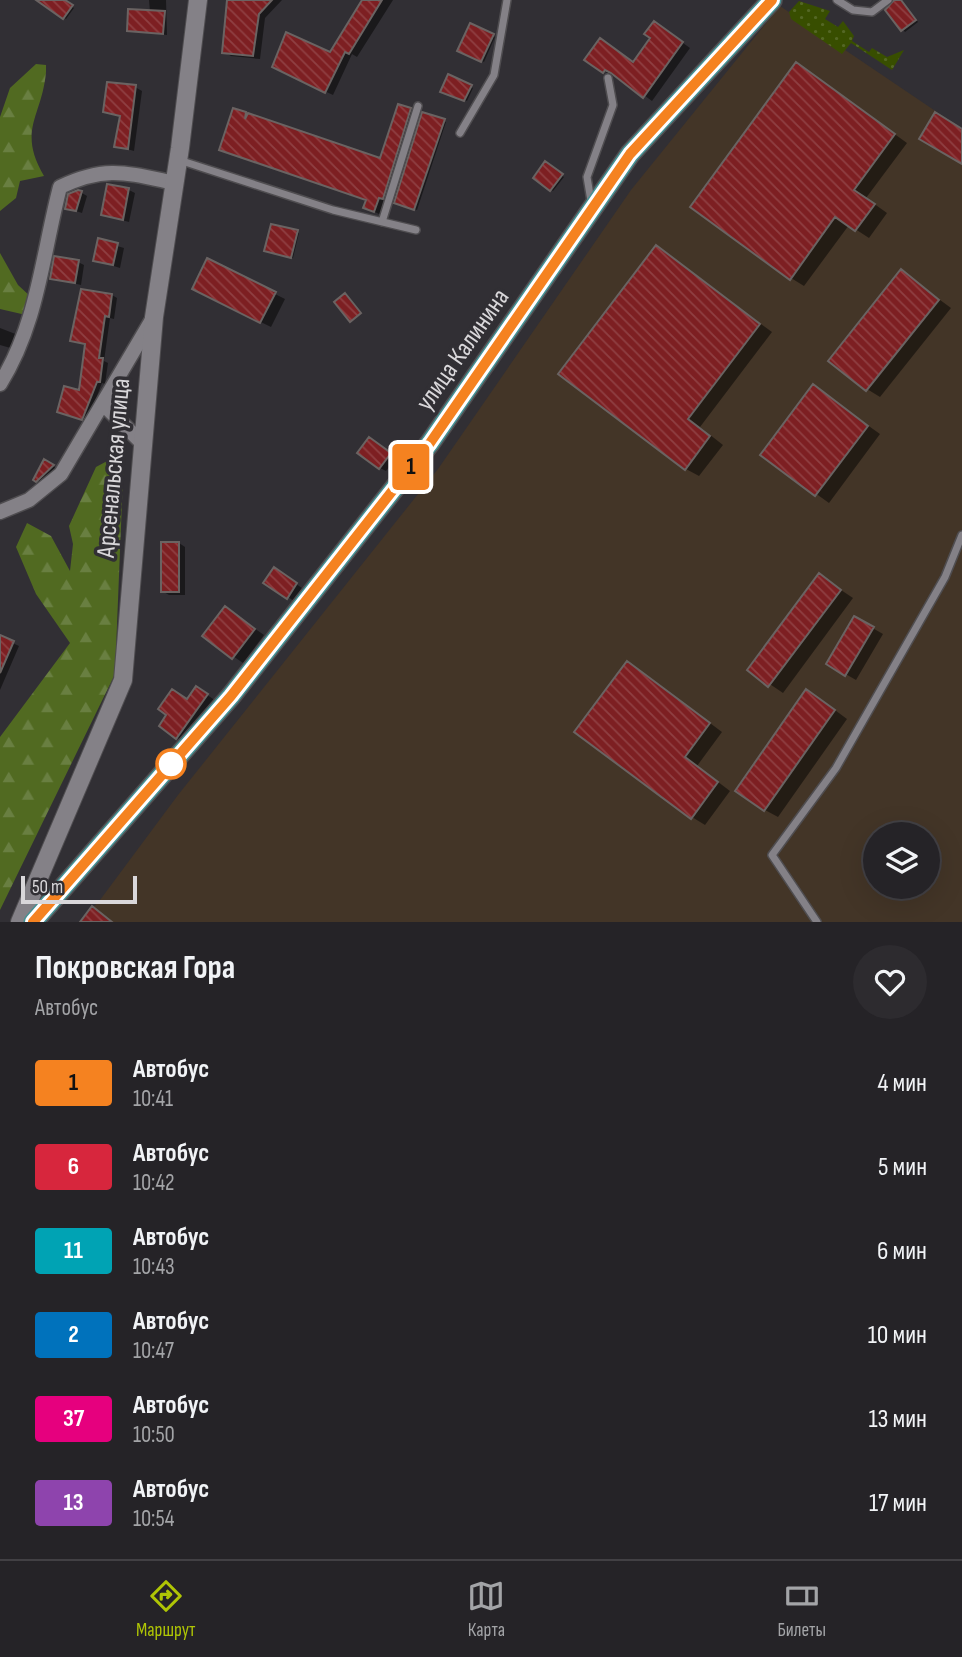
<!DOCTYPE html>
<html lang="ru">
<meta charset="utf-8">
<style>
:root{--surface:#252327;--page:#2d2b2f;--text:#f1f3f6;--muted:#a3a4a7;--line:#424044;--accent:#afc505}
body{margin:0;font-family:"Sofia Sans Condensed",sans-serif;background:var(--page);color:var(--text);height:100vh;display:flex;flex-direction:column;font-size:26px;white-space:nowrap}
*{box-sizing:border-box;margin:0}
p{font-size:23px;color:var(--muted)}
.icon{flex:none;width:38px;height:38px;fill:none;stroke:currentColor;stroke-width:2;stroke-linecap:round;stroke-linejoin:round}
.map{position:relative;height:922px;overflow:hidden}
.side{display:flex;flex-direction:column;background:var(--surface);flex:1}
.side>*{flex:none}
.badge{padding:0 14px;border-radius:5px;font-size:24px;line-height:46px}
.controls{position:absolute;left:863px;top:822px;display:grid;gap:14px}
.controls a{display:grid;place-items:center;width:77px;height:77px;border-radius:50%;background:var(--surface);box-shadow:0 7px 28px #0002,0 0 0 2px var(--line);font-size:35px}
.scale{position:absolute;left:21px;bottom:18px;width:116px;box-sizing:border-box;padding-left:7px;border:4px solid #d9d7da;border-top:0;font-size:19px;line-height:24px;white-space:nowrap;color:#d9d7da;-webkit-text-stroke:5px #312f34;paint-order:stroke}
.map>.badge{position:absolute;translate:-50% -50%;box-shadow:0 0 0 4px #fff}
.round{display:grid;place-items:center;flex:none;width:74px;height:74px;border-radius:37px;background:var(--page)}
.headline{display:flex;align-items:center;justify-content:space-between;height:119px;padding:0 35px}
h1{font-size:33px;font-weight:700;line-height:52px}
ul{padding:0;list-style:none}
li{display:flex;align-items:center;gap:21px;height:84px;padding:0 35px}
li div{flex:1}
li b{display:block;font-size:26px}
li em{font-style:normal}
li .badge{min-width:77px;font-weight:700;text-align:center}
.tab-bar{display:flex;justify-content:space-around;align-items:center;height:98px;border-top:2px solid var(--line);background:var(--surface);font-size:19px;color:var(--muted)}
.tab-bar a{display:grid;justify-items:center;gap:4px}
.tab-bar .current{color:var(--accent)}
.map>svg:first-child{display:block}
.industrial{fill:#433527;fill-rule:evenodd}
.grass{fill:url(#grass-dots)}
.forest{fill:url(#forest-firs)}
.shadow{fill:#0007}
.building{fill:url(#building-back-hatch);stroke:#6a6362;stroke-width:2}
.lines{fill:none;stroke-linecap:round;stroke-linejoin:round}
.service-casing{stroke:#4f4d50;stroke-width:10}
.minor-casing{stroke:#4f4d50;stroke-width:17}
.tertiary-casing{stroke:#4f4d50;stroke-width:20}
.primary-casing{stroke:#4f4d50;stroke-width:22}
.service{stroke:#848187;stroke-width:7}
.minor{stroke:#848187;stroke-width:14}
.tertiary{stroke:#848187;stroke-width:18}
.primary{stroke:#469193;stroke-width:19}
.line-casing{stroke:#fff;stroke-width:16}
.line{stroke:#f58220;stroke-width:10}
.stop-dot{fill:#fff;stroke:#f58220;stroke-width:3.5}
.labels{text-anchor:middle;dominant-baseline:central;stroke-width:7;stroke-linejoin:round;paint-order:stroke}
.street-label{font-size:26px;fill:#d9d7da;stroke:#312f34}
</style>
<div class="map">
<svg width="962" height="922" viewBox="0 0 962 922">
<defs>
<pattern id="grass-dots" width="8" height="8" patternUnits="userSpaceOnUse" patternTransform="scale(1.75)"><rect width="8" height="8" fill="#384e00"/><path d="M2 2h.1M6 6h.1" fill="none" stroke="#546725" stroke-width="1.8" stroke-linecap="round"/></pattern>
<pattern id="forest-firs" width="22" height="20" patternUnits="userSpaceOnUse" patternTransform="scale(1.75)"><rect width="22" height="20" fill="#516a21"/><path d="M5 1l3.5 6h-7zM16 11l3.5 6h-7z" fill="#697f41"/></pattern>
<pattern id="building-back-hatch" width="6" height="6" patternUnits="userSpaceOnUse" patternTransform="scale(1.75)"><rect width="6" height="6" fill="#7d1f22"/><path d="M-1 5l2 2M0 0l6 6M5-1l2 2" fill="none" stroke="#8f3f42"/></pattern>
</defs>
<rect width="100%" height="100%" fill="#312f34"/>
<!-- industrial -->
<path class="industrial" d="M780,6L962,129V922H80L100,900L178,795L438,469L631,190ZM875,835H928V887H875Z"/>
<!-- grass -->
<path class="grass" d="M799,1L830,11L825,19L838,27L843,21L854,36L852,41L869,52L872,48L887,57L904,50L892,70L851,43L842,54L791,19L789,12Z"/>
<!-- forest -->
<path class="forest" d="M36,64L46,65V72C42,117 17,130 44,176L20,181L16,198L0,211V117L10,88Z
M0,253L18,285L31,297L26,315L0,309Z
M124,452L115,674L0,910V737L70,643L36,594L16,547L27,523L51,536L70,571L73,544L69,526L96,467Z"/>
<!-- shadow -->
<path class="shadow" d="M43,0H63L74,8L66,19L41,2Z
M149,0H166L167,35L128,30L150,12Z
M229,0H282L265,18L260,59L231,56L224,52Z
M366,0H393L357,57L352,54L333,95L281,71L331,55Z
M895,0H901L918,22L905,32L887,10Z
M471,26L495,37L484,62L460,51Z
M662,28L690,48L652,101L614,73L612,76L587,60L634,63Z
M797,64L907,143L866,198L887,213L869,238L849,225L804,286L791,278Z
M449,76L473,88L467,101L444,92Z
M135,87L142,91L134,151L116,146L121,117L105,111Z
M410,110L423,117L446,122L417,210L395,202L390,203L385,217L365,207L367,201L221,150L245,114L381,160Z
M546,163L564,177L553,191L535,178Z
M129,190L135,193L129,222L103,215Z
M82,193L87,196L82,213L67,208L70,195Z
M297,232L299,233L293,258L269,252Z
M100,241L124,248L120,268L95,260Z
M656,247L772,332L700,427L723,445L699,476L686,469Z
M78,262L84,265L81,285L52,278Z
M902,272L951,308L880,397L867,389Z
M204,294H275L285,299L271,327Z
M112,295L117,298L114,319L110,318L104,361L108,363L105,384L102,383L87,421L64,415L59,412L80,393L87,345L72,341Z
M0,328L18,335L14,349L0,345Z
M814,387L880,434L829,503L762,455Z
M375,443L396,458L386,471L380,468Z
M45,462L59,469L43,484L35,479Z
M179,543L185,547V595H169L162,591Z
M274,569L302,588L294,601L265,582Z
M820,576L853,598L783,693L749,670Z
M225,608L264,635L243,663L204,636Z
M855,618L883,634L856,680L828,664Z
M0,637L19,646L0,690Z
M640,671L722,732L697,766L730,791L705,825L692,817Z
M206,694L216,701L186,743L176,737L188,701Z
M820,699L847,719L778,817L765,810Z"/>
<!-- building -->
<path class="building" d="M36,0H65L73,5L63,19Z
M227,0H272L259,14L253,56L222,53Z
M362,0H382L349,54L345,52L325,93L272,67L286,32L330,52Z
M894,0H901L916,20L901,31L885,10Z
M128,9L165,11L163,34L127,31Z
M654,21L683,42L643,98L611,73L605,70L603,73L584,60L600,38L633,62L650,38L644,34Z
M470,23L494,34L481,62L457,51Z
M796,62L895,134L854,190L875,204L855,231L835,217L790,280L690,207Z
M448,74L472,85L464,101L440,92Z
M107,82L136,85L128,149L114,147L120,116L103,112Z
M398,104L411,108L383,199L379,198L374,212L363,208L366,200L219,150L233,108L246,112L245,119L248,113L380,158Z
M422,112L445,119L414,210L394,203Z
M935,112L962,129V164L919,139Z
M545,161L563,174L550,191L533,178Z
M107,184L129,188L123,220L101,215Z
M78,190L82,191L76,211L65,209L68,194Z
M271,224L298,230L291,258L264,251Z
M98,238L118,243L113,265L93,261Z
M656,245L760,324L688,419L710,436L685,470L558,374Z
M54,256L79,260L75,283L50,279Z
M207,258L276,292L260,323L192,289Z
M901,269L939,300L866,391L828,361Z
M81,289L112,294L109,317L105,316L99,358H103L100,382H97L82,420L57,412L64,386L79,390L85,344L70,341Z
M345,293L361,313L350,322L334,302Z
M813,384L868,426L815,496L760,455Z
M369,437L391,453L379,469L357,453Z
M44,459L54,465L36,482L33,480Z
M161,542H179V592H161Z
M274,567L297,583L287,599L263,583Z
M819,573L841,590L768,687L747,670Z
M225,606L255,629L232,659L202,636Z
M854,616L874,627L845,676L826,664Z
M0,635L14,641L0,673Z
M627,661L710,723L685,757L718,782L691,819L574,732Z
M196,686L208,694L176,739L159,726L166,715L158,709L172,689L187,699Z
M806,689L835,710L764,811L735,791Z
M92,906L112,922H80Z"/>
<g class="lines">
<!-- service casing -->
<g class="service-casing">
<path id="service" d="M837,0L853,10L872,12L888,0
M460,133L494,75L507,0
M179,160L333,210L416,230
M591,201L587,177L613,105L608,78
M382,222L418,106
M817,922L772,855L836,768L945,577L962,535"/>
</g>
<!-- minor casing -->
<g class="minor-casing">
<path id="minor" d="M0,384C38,323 42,256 60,187C106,165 127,173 175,183
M104,405L142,443
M0,512L29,500L61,474L153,318"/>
</g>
<!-- tertiary casing -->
<g class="tertiary-casing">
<path id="tertiary" d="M20,922L123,680L154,317L180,148L198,0"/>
</g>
<!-- primary casing -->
<g class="primary-casing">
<path id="primary" d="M33,922L231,696L430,443L630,154L772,0"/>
</g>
<!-- service -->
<use href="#service" class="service"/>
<!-- minor -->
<use href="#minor" class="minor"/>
<!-- tertiary -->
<use href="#tertiary" class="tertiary"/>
<!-- primary -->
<use href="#primary" class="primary"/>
</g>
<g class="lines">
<!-- line casing -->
<g class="line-casing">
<path id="line" d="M33,922L231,696L430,443L630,154L772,0"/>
</g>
<!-- line -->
<use href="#line" class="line"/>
</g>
<!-- markers -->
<circle class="stop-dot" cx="171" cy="764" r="14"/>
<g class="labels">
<!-- street labels -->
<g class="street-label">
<text transform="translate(463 350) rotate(-55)">улица Калинина</text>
<text transform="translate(114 468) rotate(-85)">Арсенальская улица</text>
</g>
</g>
</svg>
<div class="controls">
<a><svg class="icon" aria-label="layers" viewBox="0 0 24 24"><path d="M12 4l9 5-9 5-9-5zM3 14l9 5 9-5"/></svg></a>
</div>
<div class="scale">50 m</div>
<b class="badge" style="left:411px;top:467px;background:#f58220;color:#111">1</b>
</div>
<section class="side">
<div class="headline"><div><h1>Покровская Гора</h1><p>Автобус</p></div><a class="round"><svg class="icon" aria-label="heart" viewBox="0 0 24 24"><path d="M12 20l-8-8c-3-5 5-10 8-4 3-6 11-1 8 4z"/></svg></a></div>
<ul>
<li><span class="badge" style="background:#f58220;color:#111">1</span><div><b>Автобус</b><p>10:41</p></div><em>4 мин</em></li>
<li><span class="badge" style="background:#d7263d;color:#fff">6</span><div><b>Автобус</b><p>10:42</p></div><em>5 мин</em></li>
<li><span class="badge" style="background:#00a3b4;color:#fff">11</span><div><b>Автобус</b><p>10:43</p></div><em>6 мин</em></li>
<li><span class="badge" style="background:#0072bc;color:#fff">2</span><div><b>Автобус</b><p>10:47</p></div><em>10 мин</em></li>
<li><span class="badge" style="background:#e6007e;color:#fff">37</span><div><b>Автобус</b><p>10:50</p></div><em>13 мин</em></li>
<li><span class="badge" style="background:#8e44ad;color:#fff">13</span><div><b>Автобус</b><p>10:54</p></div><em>17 мин</em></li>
</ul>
</section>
<nav class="tab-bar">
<a class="current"><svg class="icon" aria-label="directions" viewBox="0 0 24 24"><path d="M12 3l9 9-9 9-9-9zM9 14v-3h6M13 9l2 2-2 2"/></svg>Маршрут</a>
<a><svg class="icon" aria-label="map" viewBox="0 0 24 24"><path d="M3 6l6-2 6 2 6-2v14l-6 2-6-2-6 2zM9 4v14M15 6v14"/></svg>Карта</a>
<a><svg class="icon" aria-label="tickets" viewBox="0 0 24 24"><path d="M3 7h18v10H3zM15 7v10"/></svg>Билеты</a>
</nav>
